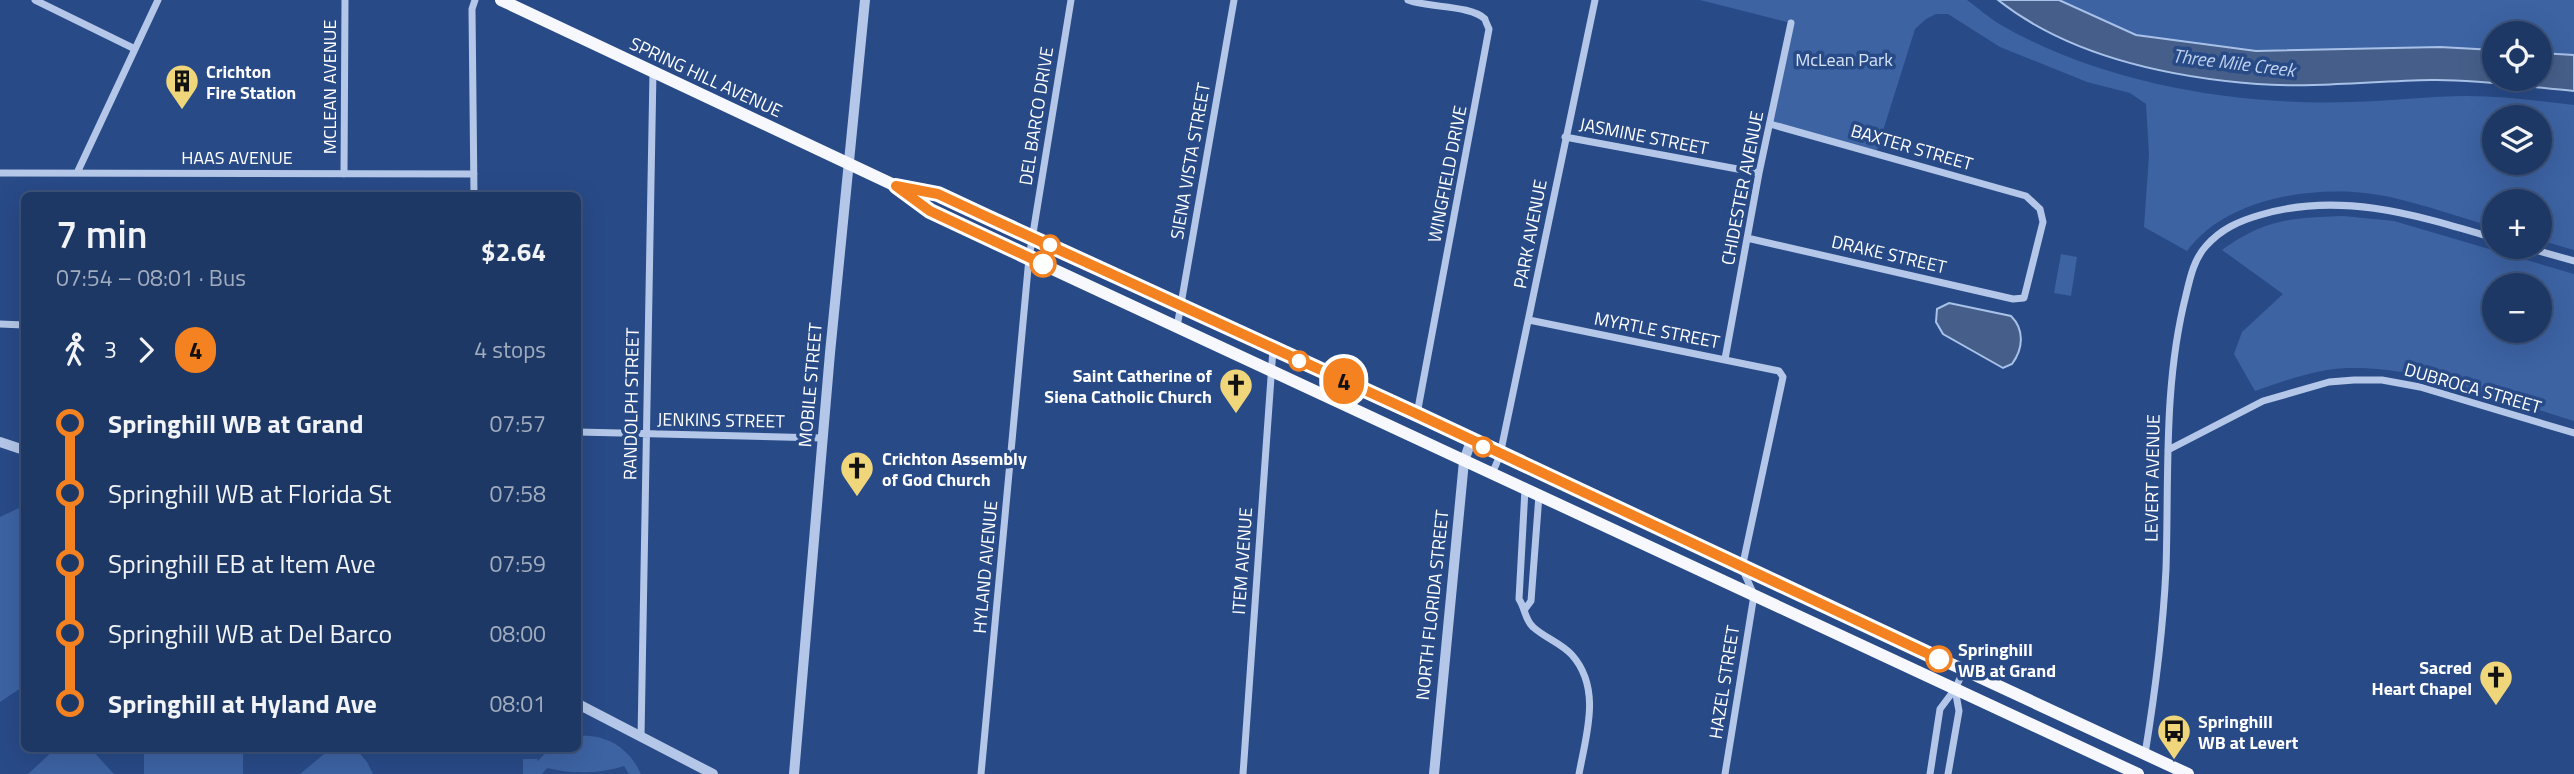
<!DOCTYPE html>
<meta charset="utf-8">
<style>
:root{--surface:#1e3865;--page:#2b436e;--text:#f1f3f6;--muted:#a1acbf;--line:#3c5279}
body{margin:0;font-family:"Titillium Web",sans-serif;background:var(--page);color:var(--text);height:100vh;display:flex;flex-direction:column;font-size:26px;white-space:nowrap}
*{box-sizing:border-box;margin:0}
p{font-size:23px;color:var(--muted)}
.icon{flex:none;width:38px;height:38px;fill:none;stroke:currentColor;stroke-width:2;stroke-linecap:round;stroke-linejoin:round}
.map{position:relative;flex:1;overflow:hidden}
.panel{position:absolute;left:21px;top:192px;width:560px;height:560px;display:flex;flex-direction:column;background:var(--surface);border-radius:10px;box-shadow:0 7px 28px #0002,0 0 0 2px var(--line)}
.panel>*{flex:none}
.badge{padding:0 14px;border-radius:23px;font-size:24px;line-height:46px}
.controls{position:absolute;left:2482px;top:21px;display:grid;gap:14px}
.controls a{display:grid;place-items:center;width:70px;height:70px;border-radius:50%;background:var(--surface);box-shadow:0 7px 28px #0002,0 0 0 2px var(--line);font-size:35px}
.map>.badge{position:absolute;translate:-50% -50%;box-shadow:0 0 0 4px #fff}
.legs{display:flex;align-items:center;gap:10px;height:77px;padding:0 35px;font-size:23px}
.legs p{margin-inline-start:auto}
.overview{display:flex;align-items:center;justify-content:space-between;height:119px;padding:0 35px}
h1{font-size:38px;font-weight:600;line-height:52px}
ul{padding:0 35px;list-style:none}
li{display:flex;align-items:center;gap:24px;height:70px;font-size:26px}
li i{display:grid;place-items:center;width:10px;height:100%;margin:0 9px;background:currentColor}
li i::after{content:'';width:18px;height:18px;margin:-9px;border:5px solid;border-radius:50%;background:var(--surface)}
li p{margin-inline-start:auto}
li:first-child i{background:linear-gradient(#0000 50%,currentColor 0)}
li:last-child i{background:linear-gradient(currentColor 50%,#0000 0)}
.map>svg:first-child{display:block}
.green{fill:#3d63a3;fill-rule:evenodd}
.water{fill:#465f8a;stroke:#a8c1e8;stroke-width:2}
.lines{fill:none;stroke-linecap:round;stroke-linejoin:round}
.minor{stroke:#b4c7e8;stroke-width:7}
.tertiary{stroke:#b4c7e8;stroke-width:10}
.primary{stroke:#f6f8fe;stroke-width:12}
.line-1-casing{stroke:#fff;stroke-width:16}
.line-1{stroke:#f58220;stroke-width:10}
.stop-1-dot{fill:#fff;stroke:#f58220;stroke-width:3.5}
.labels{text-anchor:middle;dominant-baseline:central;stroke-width:7;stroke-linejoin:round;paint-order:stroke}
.park-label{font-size:18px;fill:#d7e3f6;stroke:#284a87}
.poi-label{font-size:18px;font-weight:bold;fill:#fff;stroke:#284a87;text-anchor:start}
.street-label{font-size:18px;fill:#fff;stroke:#284a87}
.stop-label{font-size:18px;font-weight:bold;fill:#fff;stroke:#284a87;text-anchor:start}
.water-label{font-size:19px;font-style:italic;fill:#bfd2ef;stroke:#284a87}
</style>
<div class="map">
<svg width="2574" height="774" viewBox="0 0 2574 774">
<rect width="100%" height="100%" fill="#284a87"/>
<!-- green -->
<path class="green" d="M1700,0H1967C1978,8 1989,18 2001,25C2102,83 2235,106 2351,102C2390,101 2429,96 2468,96C2503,96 2539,101 2574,105V250L2539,240V201H2494V227C2459,217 2425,205 2390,197C2325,183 2229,194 2187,251L2144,227L2149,155L2146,104L2130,93L2087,82L2000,47L1948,14H1936L1926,19L1915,29L1876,153L1770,124L1791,23ZM2494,117H2539V163H2494Z
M2059,0H2574V55L2539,53V33H2494V50L2440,47L2256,51L2136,35Z
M2343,216L2394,221L2574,274V421C2500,399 2404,359 2327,370C2303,374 2278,383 2255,391L2234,354L2242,332L2283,294L2222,250C2265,219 2291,218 2343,216ZM2494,285H2539V331H2494Z
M2061,254L2077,257L2071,296L2054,293Z
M21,507L24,512V686L0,702V517Z
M578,736C607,734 629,748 641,774H629L624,766C600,774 570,774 547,768L542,774H523V759H537L538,761L549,749H578Z
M55,749H91L114,774H28Z
M144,749H243V774H144Z
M330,749H356L367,762L373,774H300Z"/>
<!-- water -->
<path class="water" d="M1998,0H2059L2136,35L2256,51L2440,47L2494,50V79H2539V53L2574,55V91C2529,87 2476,79 2431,80C2373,81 2315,88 2257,84C2168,77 2069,56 1998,0Z
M1949,303L2011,316C2025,330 2023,349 2012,364L2003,368L1943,334L1936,322L1937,309Z"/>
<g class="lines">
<!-- minor -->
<path class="minor" d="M35,0L135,49
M1408,0C1428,8 1471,5 1485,19C1485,20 1489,29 1489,29L1417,414
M1565,137L1759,173
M0,173L474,174
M77,173L158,0
M344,174L345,0
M474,196L472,9L475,0
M1747,238L2013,299L2024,298L2043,222L2040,209L2026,196L1770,124
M2525,247L2574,261
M1529,320L1779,371L1783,377L1742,568L1754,595L1725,774
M0,324L24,325
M1177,327L1234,0
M1725,359L1759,173L1791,23
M578,432L822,438
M2168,450L2263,401L2329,382L2354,380H2382L2420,387L2574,433
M1492,474L1500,455L1595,0
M1525,489L1519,599C1525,608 1525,620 1533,627C1545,638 1561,643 1572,655C1602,689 1586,735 1579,774
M1525,609L1531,601L1539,495
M641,737L653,71
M2145,754C2155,693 2163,631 2166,569C2169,477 2163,385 2186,295C2190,278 2194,259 2206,246C2221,229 2239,221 2260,215C2340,191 2416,215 2494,238
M981,774L1029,258L1071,0
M1243,774L1273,349
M1930,774L1940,709L1955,689L1964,670
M1948,774L1959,711L1955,689"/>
<!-- tertiary -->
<path class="tertiary" d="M0,442L24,450
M578,704L713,774
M794,774L830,353L865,0
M1434,774L1464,461L1471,441"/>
<!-- primary -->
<path class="primary" d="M501,0L896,186L930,211L1029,258L2138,774
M900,186L938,194L1032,237L2188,774"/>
</g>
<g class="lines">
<!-- line-1 casing -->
<g class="line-1-casing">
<path id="line-1" d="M1043,264L930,211L896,186L938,194L985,216L1417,414L1939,659"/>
</g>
<!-- line-1 -->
<use href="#line-1" class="line-1"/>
</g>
<!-- icons -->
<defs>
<g id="building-pin" transform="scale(1.75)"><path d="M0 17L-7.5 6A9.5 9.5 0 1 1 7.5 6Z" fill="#f0d67a" stroke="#284a87"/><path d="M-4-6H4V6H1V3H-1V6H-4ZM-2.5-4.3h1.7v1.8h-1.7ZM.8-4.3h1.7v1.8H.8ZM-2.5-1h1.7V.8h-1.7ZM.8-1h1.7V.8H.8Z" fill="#111"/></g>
<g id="church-pin" transform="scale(1.75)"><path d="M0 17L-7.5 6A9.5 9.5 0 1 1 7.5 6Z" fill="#f0d67a" stroke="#284a87"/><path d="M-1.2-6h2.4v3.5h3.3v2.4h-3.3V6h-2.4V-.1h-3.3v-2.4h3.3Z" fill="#111"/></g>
<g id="bus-pin" transform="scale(1.75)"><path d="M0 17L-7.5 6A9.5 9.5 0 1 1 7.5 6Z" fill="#f0d67a" stroke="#284a87"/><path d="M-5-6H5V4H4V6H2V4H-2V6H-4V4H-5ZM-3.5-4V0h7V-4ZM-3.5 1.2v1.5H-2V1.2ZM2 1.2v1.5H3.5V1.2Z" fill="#111"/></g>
</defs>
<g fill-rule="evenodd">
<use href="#building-pin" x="182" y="81"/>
<use href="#church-pin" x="1236" y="385"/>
<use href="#church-pin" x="857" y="468"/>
<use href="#church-pin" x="2496" y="677"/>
<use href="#bus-pin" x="2174" y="731"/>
</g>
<!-- markers -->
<g class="stop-1-dot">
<circle cx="1050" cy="245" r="9"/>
<circle cx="1043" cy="264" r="12"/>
<circle cx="1299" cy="361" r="9"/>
<circle cx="1483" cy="447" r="9"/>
<circle cx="1939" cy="659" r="12"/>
</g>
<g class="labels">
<!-- park labels -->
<g class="park-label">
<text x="1844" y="59">McLean Park</text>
</g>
<!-- poi labels -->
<g class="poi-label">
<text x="206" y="71">Crichton<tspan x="206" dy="21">Fire Station</tspan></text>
<text x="1212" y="375" text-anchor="end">Saint Catherine of<tspan x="1212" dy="21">Siena Catholic Church</tspan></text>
<text x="882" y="458">Crichton Assembly<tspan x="882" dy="21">of God Church</tspan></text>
<text x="2472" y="667" text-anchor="end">Sacred<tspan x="2472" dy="21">Heart Chapel</tspan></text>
<text x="2198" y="721">Springhill<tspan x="2198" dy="21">WB at Levert</tspan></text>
</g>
<!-- street labels -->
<g class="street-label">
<text transform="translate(706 77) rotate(25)">SPRING HILL AVENUE</text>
<text transform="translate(329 87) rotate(-90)">MCLEAN AVENUE</text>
<text transform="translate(1036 116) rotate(-81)">DEL BARCO DRIVE</text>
<text transform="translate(1644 136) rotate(11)">JASMINE STREET</text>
<text transform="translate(1912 147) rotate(16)">BAXTER STREET</text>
<text x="237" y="157">HAAS AVENUE</text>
<text transform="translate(1190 161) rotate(-80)">SIENA VISTA STREET</text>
<text transform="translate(1447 174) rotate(-79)">WINGFIELD DRIVE</text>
<text transform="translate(1742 188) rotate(-79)">CHIDESTER AVENUE</text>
<text transform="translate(1530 234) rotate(-79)">PARK AVENUE</text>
<text transform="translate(1889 254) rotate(13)">DRAKE STREET</text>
<text transform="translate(1657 330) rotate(11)">MYRTLE STREET</text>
<text transform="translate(810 385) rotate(-85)">MOBILE STREET</text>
<text transform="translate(2473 388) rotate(16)">DUBROCA STREET</text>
<text transform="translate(631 404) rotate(-89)">RANDOLPH STREET</text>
<text transform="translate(721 420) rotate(1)">JENKINS STREET</text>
<text transform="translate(2152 478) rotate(-89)">LEVERT AVENUE</text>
<text transform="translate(1242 561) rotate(-86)">ITEM AVENUE</text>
<text transform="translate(985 567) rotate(-85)">HYLAND AVENUE</text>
<text transform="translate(1432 605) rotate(-84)">NORTH FLORIDA STREET</text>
<text transform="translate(1724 682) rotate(-81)">HAZEL STREET</text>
</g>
<!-- stop labels -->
<g class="stop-label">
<text x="1958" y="649">Springhill<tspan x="1958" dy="21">WB at Grand</tspan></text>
</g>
<!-- water labels -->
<g class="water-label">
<text transform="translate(2234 62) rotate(7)">Three Mile Creek</text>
</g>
</g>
</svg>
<div class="controls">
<a><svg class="icon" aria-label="locate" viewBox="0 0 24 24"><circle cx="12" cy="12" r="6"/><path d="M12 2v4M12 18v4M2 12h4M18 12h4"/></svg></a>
<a><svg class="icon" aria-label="layers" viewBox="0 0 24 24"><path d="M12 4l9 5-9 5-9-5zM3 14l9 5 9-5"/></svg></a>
<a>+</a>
<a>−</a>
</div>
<b class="badge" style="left:1344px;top:381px;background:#f58220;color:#111">4</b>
<section class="panel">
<div class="overview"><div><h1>7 min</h1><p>07:54 – 08:01 · Bus</p></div><b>$2.64</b></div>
<div class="legs"><svg class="icon" aria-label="walk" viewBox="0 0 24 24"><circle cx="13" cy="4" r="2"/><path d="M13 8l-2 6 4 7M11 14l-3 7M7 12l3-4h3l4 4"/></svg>3<svg class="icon" aria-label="forward" viewBox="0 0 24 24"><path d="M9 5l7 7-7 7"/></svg><b class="badge" style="background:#f58220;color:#111">4</b><p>4 stops</p></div>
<ul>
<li><i style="color:#f58220"></i><b>Springhill WB at Grand</b><p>07:57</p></li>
<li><i style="color:#f58220"></i><span>Springhill WB at Florida St</span><p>07:58</p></li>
<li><i style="color:#f58220"></i><span>Springhill EB at Item Ave</span><p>07:59</p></li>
<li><i style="color:#f58220"></i><span>Springhill WB at Del Barco</span><p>08:00</p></li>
<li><i style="color:#f58220"></i><b>Springhill at Hyland Ave</b><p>08:01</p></li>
</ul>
</section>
</div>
